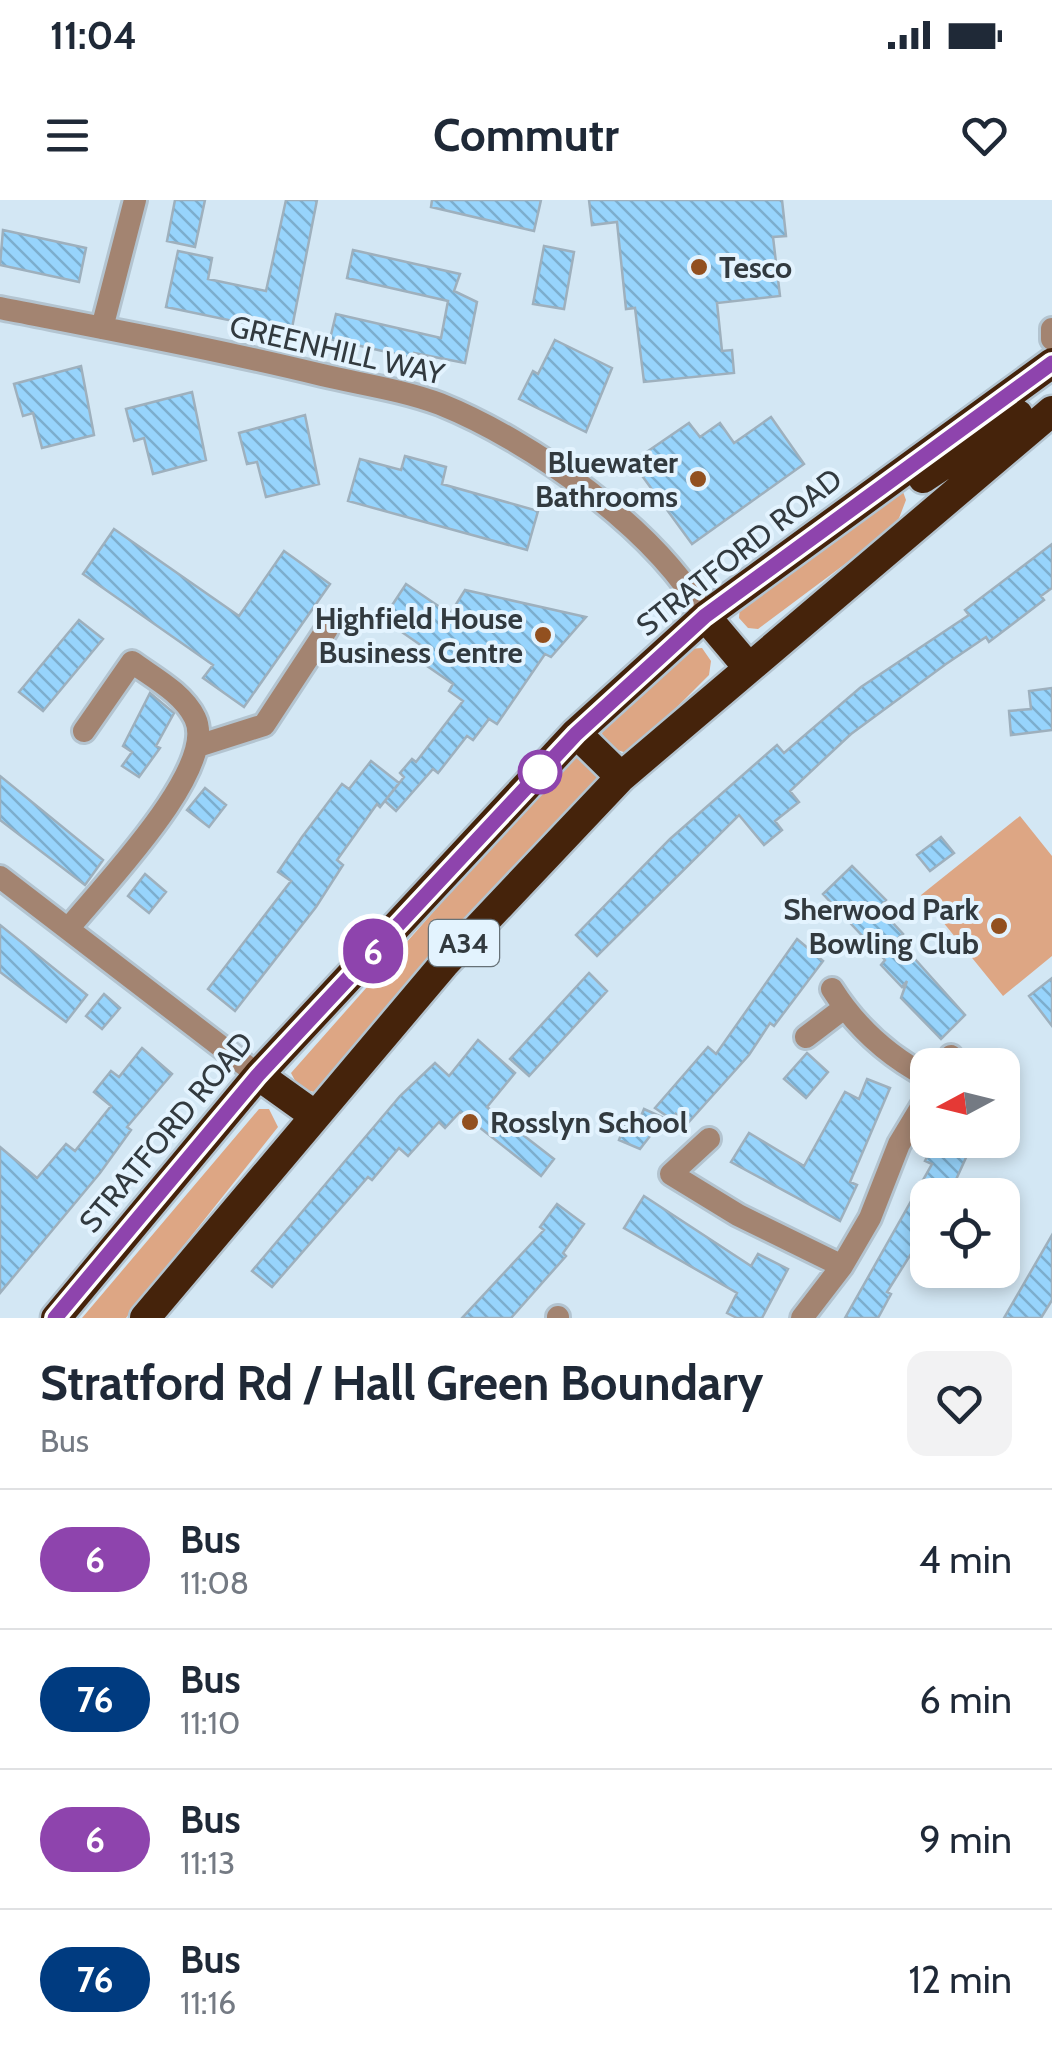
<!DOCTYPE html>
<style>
:root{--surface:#fff;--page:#f2f2f3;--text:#1f2937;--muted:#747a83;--line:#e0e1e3}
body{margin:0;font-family:Cabin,sans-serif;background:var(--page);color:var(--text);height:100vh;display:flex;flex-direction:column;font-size:38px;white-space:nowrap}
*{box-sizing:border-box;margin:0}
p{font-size:32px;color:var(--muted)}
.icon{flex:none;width:55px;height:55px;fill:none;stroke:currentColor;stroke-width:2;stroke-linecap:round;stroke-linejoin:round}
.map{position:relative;height:1118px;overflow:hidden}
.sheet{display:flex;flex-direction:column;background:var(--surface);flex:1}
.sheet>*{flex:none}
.badge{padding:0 20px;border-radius:32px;font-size:35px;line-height:65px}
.needle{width:65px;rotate:263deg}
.tools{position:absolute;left:910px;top:848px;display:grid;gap:20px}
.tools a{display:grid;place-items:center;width:110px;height:110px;border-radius:20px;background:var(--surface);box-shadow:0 5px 15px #0003;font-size:50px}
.map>.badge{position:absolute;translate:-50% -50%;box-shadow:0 0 0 5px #fff}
.round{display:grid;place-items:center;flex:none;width:105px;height:105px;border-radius:20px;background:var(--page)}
.overview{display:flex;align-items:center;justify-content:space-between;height:170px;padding:0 40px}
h1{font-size:48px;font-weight:800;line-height:75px}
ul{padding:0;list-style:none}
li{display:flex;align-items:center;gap:30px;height:140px;padding:0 40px;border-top:2px solid var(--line)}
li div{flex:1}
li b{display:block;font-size:38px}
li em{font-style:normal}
li .badge{min-width:110px;font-weight:700;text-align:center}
.status{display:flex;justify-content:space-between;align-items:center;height:70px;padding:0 50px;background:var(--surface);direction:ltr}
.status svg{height:28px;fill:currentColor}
header{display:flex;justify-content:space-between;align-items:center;height:130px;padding:0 40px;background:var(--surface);font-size:45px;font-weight:800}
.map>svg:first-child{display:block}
.green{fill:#dda684}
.building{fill:url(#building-back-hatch);stroke:#9eb0bd;stroke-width:2.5}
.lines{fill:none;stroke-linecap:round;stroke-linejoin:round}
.minor-casing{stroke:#b3c4d0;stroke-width:28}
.highway-casing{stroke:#b3c4d0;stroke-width:35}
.minor{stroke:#a38471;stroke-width:22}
.highway{stroke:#45230b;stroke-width:30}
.line-casing{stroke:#fff;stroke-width:22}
.line{stroke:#8e44ad;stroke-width:15}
.poi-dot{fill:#92501f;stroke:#e3f3fe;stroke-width:4}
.stop-dot{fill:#fff;stroke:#8e44ad;stroke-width:5}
.labels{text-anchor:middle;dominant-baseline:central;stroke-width:8;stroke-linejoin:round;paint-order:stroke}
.shield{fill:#e3f3fe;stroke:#677278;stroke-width:2.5}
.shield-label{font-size:28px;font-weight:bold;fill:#323a3f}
.poi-label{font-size:30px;font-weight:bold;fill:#323a3f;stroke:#e3f3fe;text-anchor:end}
.street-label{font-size:30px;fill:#323a3f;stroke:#e3f3fe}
</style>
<div class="status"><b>11:04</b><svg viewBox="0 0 49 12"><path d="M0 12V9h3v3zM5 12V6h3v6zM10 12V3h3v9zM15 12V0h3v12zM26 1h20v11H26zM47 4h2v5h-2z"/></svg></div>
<header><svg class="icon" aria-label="menu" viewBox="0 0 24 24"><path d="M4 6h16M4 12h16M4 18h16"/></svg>Commutr<svg class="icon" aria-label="heart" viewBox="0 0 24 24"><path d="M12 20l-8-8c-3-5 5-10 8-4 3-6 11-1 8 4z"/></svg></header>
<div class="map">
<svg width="1052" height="1118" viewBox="0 0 1052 1118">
<defs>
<pattern id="building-back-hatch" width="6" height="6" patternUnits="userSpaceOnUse" patternTransform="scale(2.5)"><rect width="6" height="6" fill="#97d4fc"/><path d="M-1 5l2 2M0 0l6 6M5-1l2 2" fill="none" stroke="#7cadcd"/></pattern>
</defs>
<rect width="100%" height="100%" fill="#d3e7f4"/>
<!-- green -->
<path class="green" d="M902,289L906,300L896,326L758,429L748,428L739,418L740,407Z
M702,448L711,461L709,475L630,554L614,549L602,534L603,525L689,449Z
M583,553L604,576L600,587L314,892L299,888L291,873L572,555Z
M1020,616L1052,656V756L1003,796L921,695Z
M259,909H269L278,927L126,1118H82Z"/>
<!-- building -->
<path class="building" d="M175,0H205L195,47L167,41Z
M286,0H317L291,133L166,107L178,51L212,58L208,79L266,91Z
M432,0H541L534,31L431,7Z
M589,0H782L786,36L773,37L780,96L717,103L722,151L732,150L734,173L644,182L635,108L626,109L617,22L592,25Z
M3,30L86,48L79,82L0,65Z
M544,46L574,52L564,109L533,104Z
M353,50L460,74L454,91L477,102L465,163L414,153L413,158L330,139L336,114L441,138L448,101L347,78Z
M555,140L612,168L586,232L519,199L533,171L538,174Z
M81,166L94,235L42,248L33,213L23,216L14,184Z
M192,192L206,260L153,274L144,238L134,241L126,209Z
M305,215L319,284L266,297L257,262L247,264L239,233Z
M771,217L804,264L692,344L632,262L689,223L700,237L720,223L734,243Z
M405,256L446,267L442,284L538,311L527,350L348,301L360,259L401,270Z
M114,329L239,416L284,351L330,384L244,507L203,478L213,465L83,374Z
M1052,344V388L1041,396L1044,400L989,442L986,437L946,464L851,534L790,591L799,602L775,621L782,630L764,645L739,615L597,756L576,735L670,639L777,545L784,553L861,487L969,415L965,410Z
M406,384L450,414L465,390L586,417L551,457L545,454L497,524L489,519L473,540L467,536L438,573L433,569L396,611L385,601L404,577L400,573L412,559L416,562L463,501L449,491L453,484L414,457L422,446L383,419Z
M79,420L103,439L43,511L19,492Z
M1052,488V530L1011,535L1009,511L1031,509L1029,491Z
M150,493L174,513L156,546L160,548L139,577L122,566L132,552L123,546Z
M371,561L399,583L380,607L377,604L337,660L343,665L316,707L235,811L208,789L291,681L278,672L302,637L342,584L349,589Z
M0,576L103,660L85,685L0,620Z
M205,588L226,605L209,627L187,610Z
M941,637L954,653L930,671L917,655Z
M852,666L886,700L879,708L903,734L897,739L965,815L941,839L901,798L907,781L902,787L881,765L885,760L823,694Z
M145,674L166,692L149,713L128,696Z
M0,725L87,795L66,822L0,772Z
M797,739L823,761L774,826L770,823L749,855L687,924L676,914L674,921L655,908L708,847L716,854Z
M589,773L607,791L529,876L510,859Z
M1052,778V826L1029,796Z
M104,794L120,808L102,829L86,816Z
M478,840L515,873L487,907L554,959L541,976L460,912L445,928L439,922L408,956L399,948L372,980L368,977L272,1087L252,1071L400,896L435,863L449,876Z
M142,848L172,874L127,927L131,930L100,973L0,1093V947L37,978L66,944L75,951L111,906L94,892L111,871L119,877Z
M807,853L828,872L806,898L784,879Z
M867,879L890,888L850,982L857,985L840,1021L731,962L749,933L804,966L845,892L859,899Z
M644,909L664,918L640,949L619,940L625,924L636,928Z
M936,940H974L949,995H928V1027L887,1092L891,1094L878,1118H845L932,964L925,961Z
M644,996L751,1066L758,1054L788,1069L762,1118H737L727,1113L737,1093L624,1028Z
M557,1004L584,1024L563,1053L566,1056L511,1118H462L544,1030L540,1027Z
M1052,1035V1100L1041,1118H1004Z"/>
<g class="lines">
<!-- minor casing -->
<g class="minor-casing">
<path id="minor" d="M0,108C107,129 215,149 322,175C360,184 403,190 440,204C532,241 656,329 705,416
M102,128L135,0
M1052,129V139
M201,545L264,525L327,429
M0,677L258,875
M68,729C101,688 219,568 195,518C183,493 154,478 132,462L84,531
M832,789C856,827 888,856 928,877
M806,837L844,808
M946,865L951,856
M709,939L671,974L738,1015L842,1066
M558,1118V1117
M802,1118L842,1066L870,1018L899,944L928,896"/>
</g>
<!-- highway casing -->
<g class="highway-casing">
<path id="highway" d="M923,278L1018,215
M705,416L748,467
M576,533L621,577
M258,875L314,915
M56,1118L258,875L576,533L705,416L1052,163
M145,1118L444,764L621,577L1052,211"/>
</g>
<!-- minor -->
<use href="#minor" class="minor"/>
<!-- highway -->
<use href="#highway" class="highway"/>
</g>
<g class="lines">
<!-- line casing -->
<g class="line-casing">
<path id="line" d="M55,1118L258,875L576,534L705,416L1052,163"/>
</g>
<!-- line -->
<use href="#line" class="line"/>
</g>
<!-- markers -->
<g class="poi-dot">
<circle cx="699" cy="67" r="10"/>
<circle cx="698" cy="279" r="10"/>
<circle cx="543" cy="435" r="10"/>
<circle cx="999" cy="726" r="10"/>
<circle cx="470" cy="922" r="10"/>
</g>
<circle class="stop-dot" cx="540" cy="572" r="20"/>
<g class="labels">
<!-- shield labels -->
<rect class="shield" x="429" y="720" width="70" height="46" rx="8"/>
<g class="shield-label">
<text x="464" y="743">A34</text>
</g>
<!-- poi labels -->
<g class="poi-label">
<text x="719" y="67" text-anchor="start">Tesco</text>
<text x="678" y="262">Bluewater<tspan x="678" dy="34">Bathrooms</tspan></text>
<text x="523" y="418">Highfield House<tspan x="523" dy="34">Business Centre</tspan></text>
<text x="979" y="709">Sherwood Park<tspan x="979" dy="34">Bowling Club</tspan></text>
<text x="490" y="922" text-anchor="start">Rosslyn School</text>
</g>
<!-- street labels -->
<g class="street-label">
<text transform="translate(337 150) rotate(13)">GREENHILL WAY</text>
<text transform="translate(739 352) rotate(-38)">STRATFORD ROAD</text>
<text transform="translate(166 932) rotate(-50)">STRATFORD ROAD</text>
</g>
</g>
</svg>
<div class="tools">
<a><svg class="needle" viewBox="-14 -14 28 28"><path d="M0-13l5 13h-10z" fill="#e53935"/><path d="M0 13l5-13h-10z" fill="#747a83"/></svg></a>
<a><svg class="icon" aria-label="locate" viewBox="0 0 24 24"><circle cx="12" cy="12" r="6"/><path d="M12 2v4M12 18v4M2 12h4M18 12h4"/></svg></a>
</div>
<b class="badge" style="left:373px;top:751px;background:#8e44ad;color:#fff">6</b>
</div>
<section class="sheet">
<div class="overview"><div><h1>Stratford Rd / Hall Green Boundary</h1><p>Bus</p></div><a class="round"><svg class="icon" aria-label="heart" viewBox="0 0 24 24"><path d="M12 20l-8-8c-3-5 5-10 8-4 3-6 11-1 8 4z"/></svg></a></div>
<ul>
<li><span class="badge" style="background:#8e44ad;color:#fff">6</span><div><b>Bus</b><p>11:08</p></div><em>4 min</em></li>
<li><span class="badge" style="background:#003b80;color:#fff">76</span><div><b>Bus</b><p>11:10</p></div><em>6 min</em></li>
<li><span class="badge" style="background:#8e44ad;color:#fff">6</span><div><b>Bus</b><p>11:13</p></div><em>9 min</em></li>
<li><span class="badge" style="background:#003b80;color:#fff">76</span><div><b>Bus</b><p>11:16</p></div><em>12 min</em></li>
</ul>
</section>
